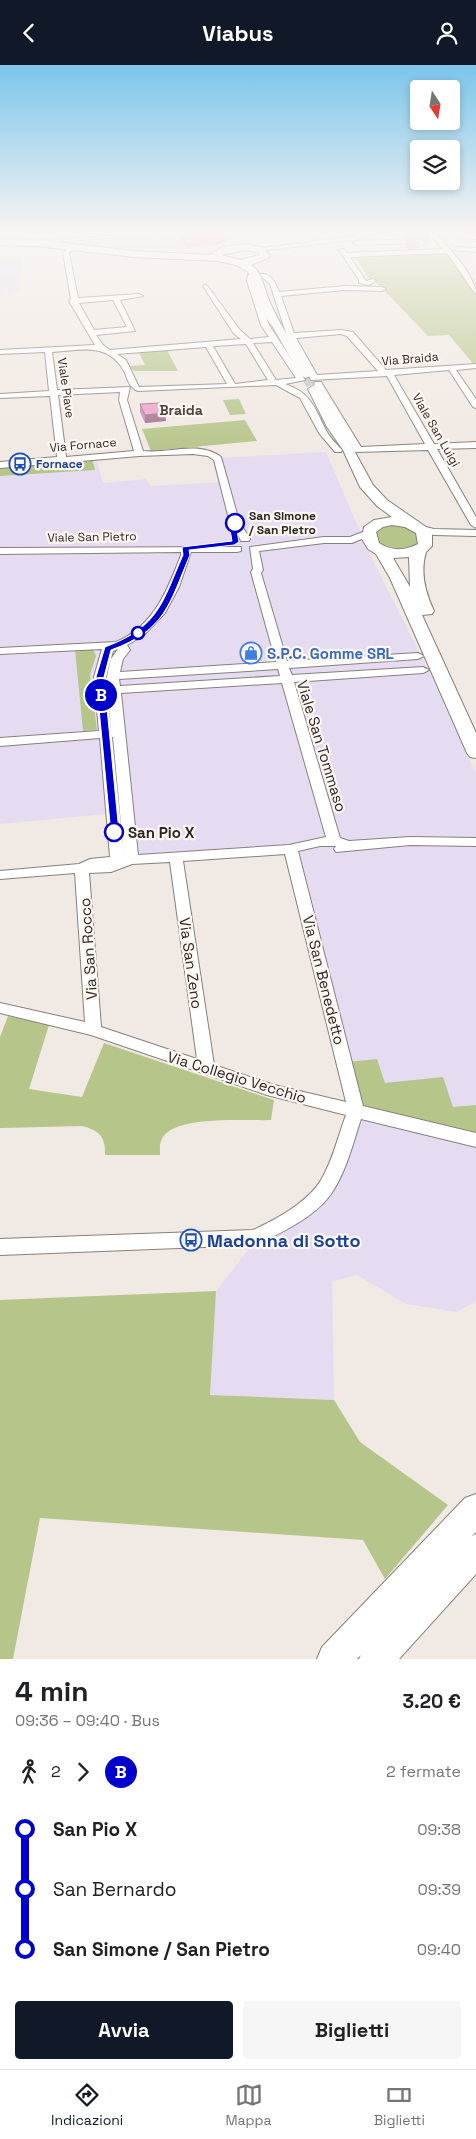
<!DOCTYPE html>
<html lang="it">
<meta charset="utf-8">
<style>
:root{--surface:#fff;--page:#f6f6f6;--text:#202124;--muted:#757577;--line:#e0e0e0;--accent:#111827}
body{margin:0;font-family:"Space Grotesk",sans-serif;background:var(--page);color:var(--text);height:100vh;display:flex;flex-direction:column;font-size:19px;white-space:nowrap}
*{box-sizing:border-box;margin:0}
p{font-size:16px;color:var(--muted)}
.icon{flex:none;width:28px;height:28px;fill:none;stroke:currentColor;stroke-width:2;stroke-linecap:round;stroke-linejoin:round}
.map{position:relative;height:1594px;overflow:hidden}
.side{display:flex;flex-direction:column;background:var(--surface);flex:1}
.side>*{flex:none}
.badge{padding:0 10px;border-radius:16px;font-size:18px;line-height:32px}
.needle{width:32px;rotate:168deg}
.buttons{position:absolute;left:410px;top:15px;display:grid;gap:10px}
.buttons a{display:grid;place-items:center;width:50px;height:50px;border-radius:5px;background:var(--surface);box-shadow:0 2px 8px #0003;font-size:25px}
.map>.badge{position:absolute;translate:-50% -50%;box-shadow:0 0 0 2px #fff}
.legs{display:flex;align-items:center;gap:8px;height:55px;padding:0 15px;font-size:16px}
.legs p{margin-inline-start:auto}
.headline{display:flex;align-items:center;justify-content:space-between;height:85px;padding:0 15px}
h1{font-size:28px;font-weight:700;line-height:38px}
.cta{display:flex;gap:10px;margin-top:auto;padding:10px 15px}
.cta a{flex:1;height:58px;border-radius:5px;background:var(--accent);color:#fff;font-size:20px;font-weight:700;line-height:58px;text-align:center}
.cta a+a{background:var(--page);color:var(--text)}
ul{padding:0 15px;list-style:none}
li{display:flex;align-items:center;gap:18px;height:60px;font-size:19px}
li i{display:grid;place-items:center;width:8px;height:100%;margin:0 6px;background:currentColor}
li i::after{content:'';width:12px;height:12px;margin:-6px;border:4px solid;border-radius:50%;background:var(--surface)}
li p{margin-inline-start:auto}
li:first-child i{background:linear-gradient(#0000 50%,currentColor 0)}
li:last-child i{background:linear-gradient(currentColor 50%,#0000 0)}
header{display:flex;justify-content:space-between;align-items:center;height:65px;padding:0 15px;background:var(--accent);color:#fff;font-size:22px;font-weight:700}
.dock{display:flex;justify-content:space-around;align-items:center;height:70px;border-top:1px solid var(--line);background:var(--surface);font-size:14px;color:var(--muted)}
.dock a{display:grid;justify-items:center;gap:2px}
.dock .active{color:var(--accent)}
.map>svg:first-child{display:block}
.industrial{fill:#e6dcf1}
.green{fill:#b6c58a}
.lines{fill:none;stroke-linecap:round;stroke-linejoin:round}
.secondary-tunnel{stroke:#c9c2bd;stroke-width:11;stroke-dasharray:11 5;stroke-linecap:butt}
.street-casing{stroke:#87807b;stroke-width:2}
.secondary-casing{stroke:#87807b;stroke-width:2}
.street{fill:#fff;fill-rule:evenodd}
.secondary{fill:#fff;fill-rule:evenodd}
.wall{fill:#c98cae}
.shaded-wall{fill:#a4728d}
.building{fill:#eaa3ca;stroke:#a4728d}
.line-1{fill:#0000cd;stroke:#fff}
.stop-1-dot{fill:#fff;stroke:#0000cd;stroke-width:2.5}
.labels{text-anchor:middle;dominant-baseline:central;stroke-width:4.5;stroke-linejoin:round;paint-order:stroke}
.far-street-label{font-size:12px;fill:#2a2725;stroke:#fef6f0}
.far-transit-label{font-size:12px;font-weight:bold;fill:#164399;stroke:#fef6f0;text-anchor:start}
.far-stop-label{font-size:12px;font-weight:bold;fill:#2a2725;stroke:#fef6f0;text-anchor:start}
.far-neighbourhood-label{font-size:14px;font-weight:bold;fill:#4a433e;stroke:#fef6f0}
.shop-label{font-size:15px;font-weight:bold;fill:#366cbe;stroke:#fef6f0;text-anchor:start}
.street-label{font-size:15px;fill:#2a2725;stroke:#fef6f0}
.stop-label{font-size:15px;font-weight:bold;fill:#2a2725;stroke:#fef6f0;text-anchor:start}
.near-transit-label{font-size:18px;font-weight:bold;fill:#164399;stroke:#fef6f0;text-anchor:start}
</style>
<header><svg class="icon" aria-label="back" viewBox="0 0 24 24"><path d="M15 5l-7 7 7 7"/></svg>Viabus<svg class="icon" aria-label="person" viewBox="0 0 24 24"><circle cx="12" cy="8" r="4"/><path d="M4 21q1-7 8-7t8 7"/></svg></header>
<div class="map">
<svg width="476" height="1594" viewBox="0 0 476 1594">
<rect width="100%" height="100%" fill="#f1e9e3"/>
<!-- industrial -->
<path class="industrial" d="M0,166H225L226,170V175L210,181L171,186L125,185L121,187L0,178Z
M0,192H22L19,226L0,231Z
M326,387L371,492L429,606L476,709V1236L457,1247L406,1239L357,1210L332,1216L334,1335L209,1330L216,1226L260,1170L323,1115L355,1038L290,781L123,794L117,748L0,759V402L96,393L103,418L146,414L151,421L225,417L219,393Z"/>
<!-- green -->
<path class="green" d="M452,189L476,225V302L449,270L428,271L376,217L369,214L356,193Z
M167,285L178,306H134L129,301L145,300L139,288Z
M239,334L246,349L230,350L223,335Z
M245,355L257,376L151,386L142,364Z
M92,394L95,405L0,411V402Z
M401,459L418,467L421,480L401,487L379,481L375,463L382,460Z
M93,584L96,591L90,610L97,665L83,666L75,585Z
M8,951L49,960L29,1024L82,1032L104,978L274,1035L271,1055C247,1056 177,1050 163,1072C159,1078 160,1083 160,1090H105C106,1072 99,1065 82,1061L0,1063V972Z
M377,994L385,1018L443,1012L453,1042L476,1040V1071L362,1043L348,997Z
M216,1226L210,1330L334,1335L360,1377L448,1440L385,1514L363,1475L40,1453L13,1594H0V1235Z"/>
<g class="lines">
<!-- secondary-tunnel -->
<path class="secondary-tunnel" d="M306,310L314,324"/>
<!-- street casing -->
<g class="street-casing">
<path id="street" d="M174,166H204L26,179L23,177Z
M369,166H378L354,175L258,186L255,184L353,171Z
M427,166H433C447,181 476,210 476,230L447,188L350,192L366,216L373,214L376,216L369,220L359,218V215L339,185L344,184L347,188L443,184Z
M459,170H476V174L457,173Z
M416,174L427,178L424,180L416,178L356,180L353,178L356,176Z
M70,181L73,183L69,188L78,233L139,229L143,231L120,235L135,266L96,270L103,280L110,285L241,274L234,269L203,221L206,219L240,265L250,274L269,272L261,260L247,216L248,210L254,208L257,210L253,212V216L269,260L305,315L285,319C312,328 315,344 327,367C331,374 337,379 342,385L341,387H335L319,368L300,333L276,320L138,326C130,323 128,316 125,308C109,277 82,285 52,287L57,325L130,322L127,335L143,386C169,389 199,375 221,392L239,456L250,474L249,476H241L234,461L230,458L214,395L208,391L193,389L139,391L0,403V397L57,392L50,331L0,333V329L49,326L45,287L0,289V285L95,280L69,236L71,234L63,188ZM113,235L127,262L94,265L79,238ZM272,277L296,313L276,315L253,278ZM246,279L268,315L235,319L213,281ZM206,282L227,319L139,322L126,295L117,289ZM120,327L119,335L134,386L66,392L58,330Z
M456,182L476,183V187L454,185Z
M261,209C271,208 276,218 279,227L345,221L382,222L386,224L382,226L345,225L281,231L294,268L341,265L353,267L386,305L476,299V303L456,305L476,334V343L473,342L449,305L394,310L434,379L476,377V383L437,384L476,452V463L471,460L428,385L355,387L314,319L315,317H321L361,382L425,379L387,311L311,315L287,271L270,219L261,211ZM341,269L347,271L378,306L317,310L296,273Z
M418,460L434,464L476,465V471L434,470L415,465V461Z
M368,465L371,466V470L352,478H324L259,486L263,505L261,508L287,596L418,588L424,591L418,594L289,603L292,610L423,602L429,605L423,608L294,617L340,773L349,776L410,772L476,773V781L410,780L336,787L334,784L336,781H320L298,786L363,1041L476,1068V1082L361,1054C353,1078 347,1104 333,1126C319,1149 286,1166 261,1177L255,1180L0,1190V1174L253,1165C277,1154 308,1137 321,1115C333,1095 338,1071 346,1050L267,1030L91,970L0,948V938L85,957L75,808L0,814V806L79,799L90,794L110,792L100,673L0,681V673L99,666L94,612L102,584L0,589V583L116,577C154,561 167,526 181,490V487L0,489V483L241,482V486L237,487H191L179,522L165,548L143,571L127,580L130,585L123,594L120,607L276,597L251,507L253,504L250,482L324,472H350ZM118,584L111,594L107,611L111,665L106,612L113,586ZM278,604L280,611L120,621L119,614ZM282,618L326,772L289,780L138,790L121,628ZM112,672H113L124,791ZM285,789L346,1037L274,1020L214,1000L183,796ZM170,797L197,994L101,962L89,808L111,807L132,799Z"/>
</g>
<!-- secondary casing -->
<g class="secondary-casing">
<path id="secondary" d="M0,174L36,175L134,186L210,190L222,182L246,179L264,183L270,191L268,193L251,200C261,205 264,222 268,233C279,260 297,285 312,310L306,313L300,310L273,262L266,253L248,207L236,200L218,196L134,192L36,181L0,180ZM246,185L258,187L260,190L240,195L221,190Z
M314,320L320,324L373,420L387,435L426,462L432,469V481L426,487C420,507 425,527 434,546L432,549L422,550L476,668V693L470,692L467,688L390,513L376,489L368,484L362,474L364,462L374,455L392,452L377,441L360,422L343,385L327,362L308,324ZM392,460L405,462L416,468L418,479C405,486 391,486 379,478L376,467L383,462ZM409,492L410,522L393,493Z
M476,1429V1467L472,1471L476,1469V1509L399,1594H359L361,1590L357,1594H317L322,1582L465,1433Z"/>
</g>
<!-- street -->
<use href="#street" class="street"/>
<!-- secondary -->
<use href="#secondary" class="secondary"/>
</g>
<!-- wall -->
<path class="wall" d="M397,166H428L430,169V178L421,174H418H420L419,183L408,184L405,180L406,172H399L398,170Z
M180,168L225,174V177L216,180L186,182L180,171Z
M140,339L165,348L166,356L145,358L140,347Z"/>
<!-- shaded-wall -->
<path class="shaded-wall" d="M225,174V177L216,180V177Z
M165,348L166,356L145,358V350Z"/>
<!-- building -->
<path class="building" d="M218,166H220L225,174L216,177L186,179L180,168Z
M406,171L420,174L409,175Z
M160,338L165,348L145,350L140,339Z"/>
<!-- sky -->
<linearGradient id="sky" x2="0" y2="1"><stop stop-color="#7cc5ea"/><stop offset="0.43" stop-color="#f9f5f2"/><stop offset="1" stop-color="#f9f5f2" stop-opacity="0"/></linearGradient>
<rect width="476" height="389" fill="url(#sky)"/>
<!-- line-1 -->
<path class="line-1" d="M233,456L239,458L236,460L239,477L234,480L189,485L190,490C169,539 166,565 111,585L104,612L119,767L111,769L96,612L105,582C159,562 162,538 183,490L182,482L232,476L229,459Z"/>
<!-- icons -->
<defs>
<g id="bus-ring" transform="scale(1.125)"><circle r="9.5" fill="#fef6f0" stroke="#1a4fb4" stroke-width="1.5"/><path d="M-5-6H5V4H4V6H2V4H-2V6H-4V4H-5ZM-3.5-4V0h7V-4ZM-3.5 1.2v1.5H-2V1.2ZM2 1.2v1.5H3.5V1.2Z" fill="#1a4fb4"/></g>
<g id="shop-ring" transform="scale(1.125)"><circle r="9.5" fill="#fef6f0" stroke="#3f7fe0" stroke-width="1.5"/><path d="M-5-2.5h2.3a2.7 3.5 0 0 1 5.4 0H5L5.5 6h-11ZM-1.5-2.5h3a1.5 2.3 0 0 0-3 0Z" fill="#3f7fe0"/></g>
</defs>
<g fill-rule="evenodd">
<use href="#bus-ring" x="20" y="399"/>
<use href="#shop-ring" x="251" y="588"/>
<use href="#bus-ring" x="191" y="1175"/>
</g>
<!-- markers -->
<g class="stop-1-dot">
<circle cx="235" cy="458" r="9"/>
<circle cx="138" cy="568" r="6"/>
<circle cx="114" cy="767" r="9"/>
</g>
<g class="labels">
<!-- far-street labels -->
<g class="far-street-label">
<text transform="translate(410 294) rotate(-5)">Via Braida</text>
<text transform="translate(66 323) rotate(82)">Viale Piave</text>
<text transform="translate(436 365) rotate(60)">Viale San Luigi</text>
<text transform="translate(83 380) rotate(-5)">Via Fornace</text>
<text transform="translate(92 472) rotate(-1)">Viale San Pietro</text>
</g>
<!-- far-transit labels -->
<g class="far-transit-label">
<text x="36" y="399">Fornace</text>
</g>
<!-- far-stop labels -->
<g class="far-stop-label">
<text x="249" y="451">San Simone<tspan x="249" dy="14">/ San Pietro</tspan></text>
</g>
<!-- far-neighbourhood labels -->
<g class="far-neighbourhood-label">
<text x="181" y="345">Braida</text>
</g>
<!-- shop labels -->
<g class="shop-label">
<text x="267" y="588">S.P.C. Gomme SRL</text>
</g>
<!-- street labels -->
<g class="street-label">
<text transform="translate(322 681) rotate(73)">Viale San Tommaso</text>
<text transform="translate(88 884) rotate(-94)">Via San Rocco</text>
<text transform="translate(191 898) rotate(82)">Via San Zeno</text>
<text transform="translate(324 915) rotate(76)">Via San Benedetto</text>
<text transform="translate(237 1012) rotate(17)">Via Collegio Vecchio</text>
</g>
<!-- stop labels -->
<g class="stop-label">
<text x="128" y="767">San Pio X</text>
</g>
<!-- near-transit labels -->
<g class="near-transit-label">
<text x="207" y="1175">Madonna di Sotto</text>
</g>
</g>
</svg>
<div class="buttons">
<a><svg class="needle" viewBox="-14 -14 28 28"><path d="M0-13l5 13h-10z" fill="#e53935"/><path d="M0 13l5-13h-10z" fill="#757577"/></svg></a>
<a><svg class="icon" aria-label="layers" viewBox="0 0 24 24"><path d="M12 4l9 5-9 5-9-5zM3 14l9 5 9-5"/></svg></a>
</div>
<b class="badge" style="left:101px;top:630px;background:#0000cd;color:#fff">B</b>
</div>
<section class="side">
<div class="headline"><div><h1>4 min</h1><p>09:36 – 09:40 · Bus</p></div><b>3.20 €</b></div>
<div class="legs"><svg class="icon" aria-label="walk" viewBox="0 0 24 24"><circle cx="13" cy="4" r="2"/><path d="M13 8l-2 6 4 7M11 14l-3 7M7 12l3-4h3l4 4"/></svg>2<svg class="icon" aria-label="forward" viewBox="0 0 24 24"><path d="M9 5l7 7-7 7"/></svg><b class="badge" style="background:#0000cd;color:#fff">B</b><p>2 fermate</p></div>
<ul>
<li><i style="color:#0000cd"></i><b>San Pio X</b><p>09:38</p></li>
<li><i style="color:#0000cd"></i><span>San Bernardo</span><p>09:39</p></li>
<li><i style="color:#0000cd"></i><b>San Simone / San Pietro</b><p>09:40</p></li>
</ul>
<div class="cta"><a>Avvia</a><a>Biglietti</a></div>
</section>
<nav class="dock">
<a class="active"><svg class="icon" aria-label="directions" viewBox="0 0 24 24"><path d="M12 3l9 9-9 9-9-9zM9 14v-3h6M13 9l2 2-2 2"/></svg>Indicazioni</a>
<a><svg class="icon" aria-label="map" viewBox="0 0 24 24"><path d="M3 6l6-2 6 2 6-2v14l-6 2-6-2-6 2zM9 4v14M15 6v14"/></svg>Mappa</a>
<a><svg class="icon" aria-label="tickets" viewBox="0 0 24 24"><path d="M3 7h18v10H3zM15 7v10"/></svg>Biglietti</a>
</nav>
